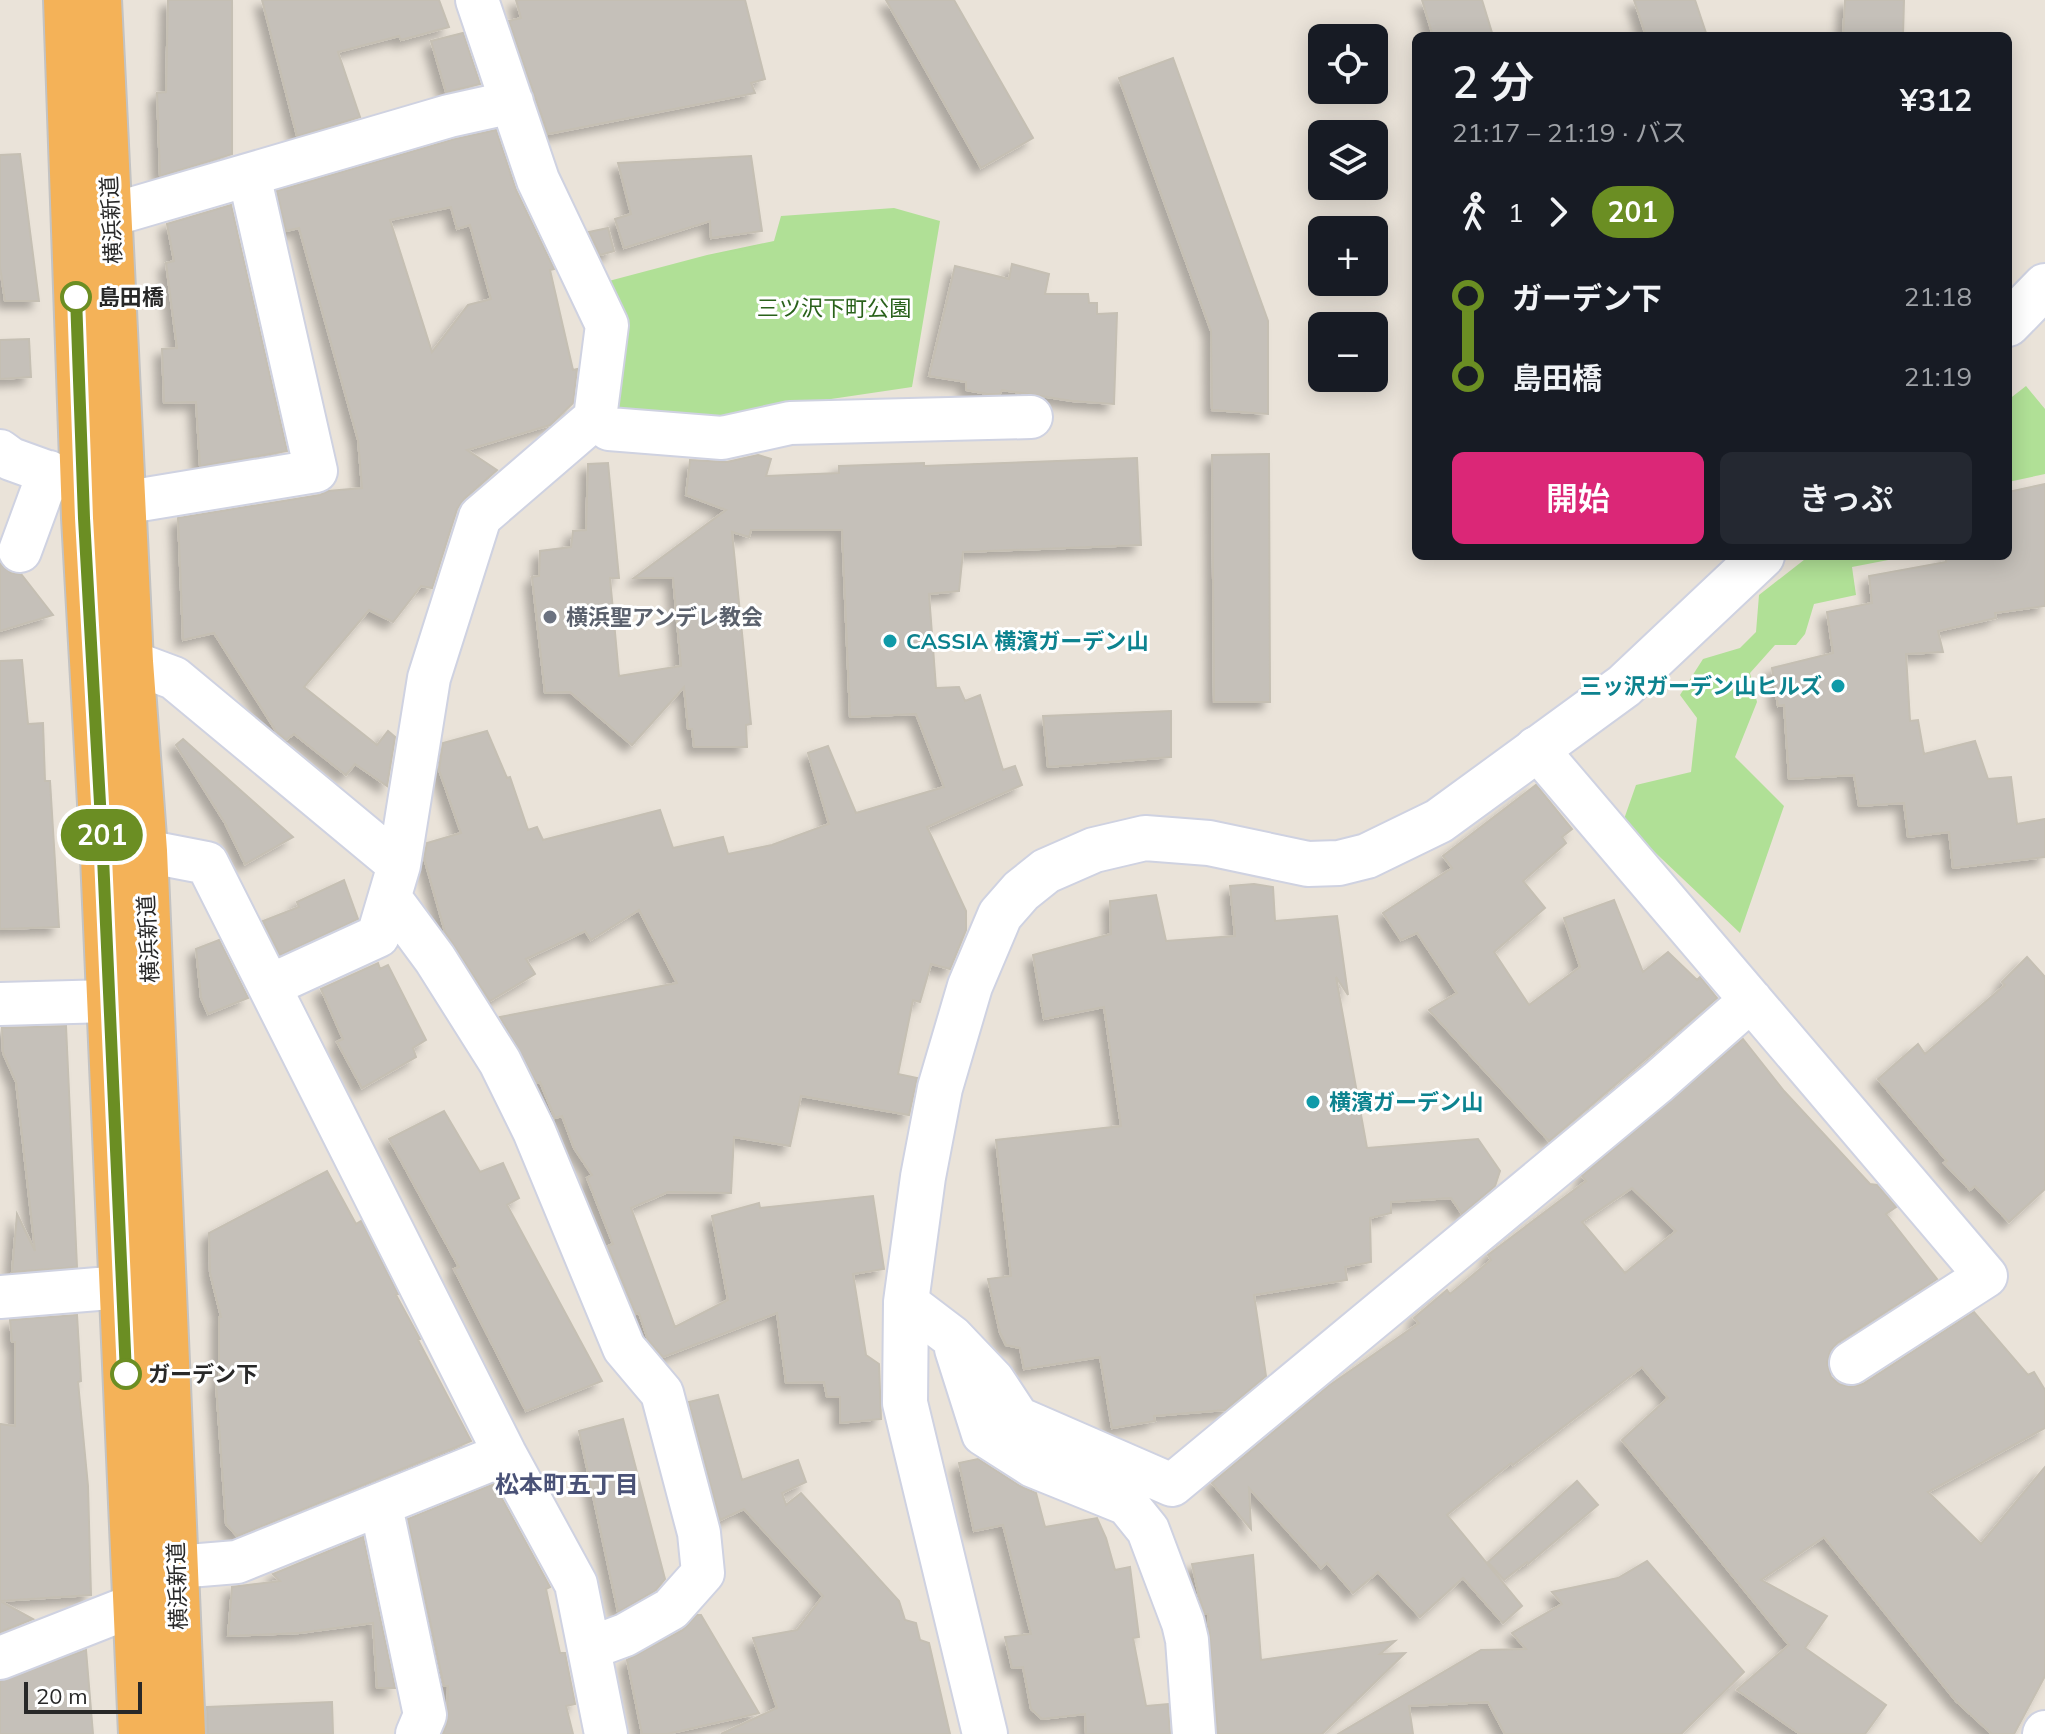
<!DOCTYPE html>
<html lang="ja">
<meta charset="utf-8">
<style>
:root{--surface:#171b24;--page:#242831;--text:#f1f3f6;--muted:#9ea1a6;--accent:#db2777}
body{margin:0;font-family:Mulish,"Noto Sans JP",sans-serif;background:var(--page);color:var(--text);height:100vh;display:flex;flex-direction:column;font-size:30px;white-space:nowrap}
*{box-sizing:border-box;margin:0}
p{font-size:26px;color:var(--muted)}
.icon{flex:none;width:44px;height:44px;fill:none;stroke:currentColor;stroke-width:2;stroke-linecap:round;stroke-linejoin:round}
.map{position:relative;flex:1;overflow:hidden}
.details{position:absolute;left:1412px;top:32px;width:600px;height:528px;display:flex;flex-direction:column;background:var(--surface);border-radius:12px;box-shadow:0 4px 20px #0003}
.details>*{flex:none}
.badge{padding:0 16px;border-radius:26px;font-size:28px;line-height:52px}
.tools{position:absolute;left:1308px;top:24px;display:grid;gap:16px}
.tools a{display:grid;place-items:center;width:80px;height:80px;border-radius:12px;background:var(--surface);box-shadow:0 4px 20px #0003;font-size:40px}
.scale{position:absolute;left:24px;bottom:20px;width:118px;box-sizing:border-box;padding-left:8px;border:4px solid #282828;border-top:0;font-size:22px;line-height:28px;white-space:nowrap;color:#282828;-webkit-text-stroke:6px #fff;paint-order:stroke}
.map>.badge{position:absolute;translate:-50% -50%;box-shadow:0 0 0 4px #fff}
.legs{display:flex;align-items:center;gap:12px;height:88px;padding:0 40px;font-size:26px}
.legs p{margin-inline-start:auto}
.headline{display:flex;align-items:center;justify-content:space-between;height:136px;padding:0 40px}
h1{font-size:44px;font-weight:600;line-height:60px}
.action{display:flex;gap:16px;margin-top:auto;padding:16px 40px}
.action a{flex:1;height:92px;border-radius:12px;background:var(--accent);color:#fff;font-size:32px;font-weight:600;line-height:92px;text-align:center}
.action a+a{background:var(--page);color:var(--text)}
ul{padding:0 40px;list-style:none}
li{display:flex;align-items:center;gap:28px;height:80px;font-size:30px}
li i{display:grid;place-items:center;width:12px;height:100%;margin:0 10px;background:currentColor}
li i::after{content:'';width:20px;height:20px;margin:-10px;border:6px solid;border-radius:50%;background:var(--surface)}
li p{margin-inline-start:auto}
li:first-child i{background:linear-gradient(#0000 50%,currentColor 0)}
li:last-child i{background:linear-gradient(currentColor 50%,#0000 0)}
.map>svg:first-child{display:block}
.green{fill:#b0e096}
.building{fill:#c5c0b9;stroke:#c5bfb3;stroke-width:2;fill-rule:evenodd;filter:url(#shadow)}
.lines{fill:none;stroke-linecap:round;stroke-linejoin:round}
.minor-casing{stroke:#cfd2e1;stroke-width:46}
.tertiary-casing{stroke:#cfd2e1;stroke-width:48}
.trunk-casing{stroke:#c3c3c3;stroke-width:48}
.minor{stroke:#fff;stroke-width:42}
.tertiary{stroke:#fff;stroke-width:44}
.trunk{stroke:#f4b258;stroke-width:44}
.line-1-casing{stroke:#fff;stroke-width:18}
.line-1{stroke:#6b8e23;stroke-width:12}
.stop-1-dot{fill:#fff;stroke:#6b8e23;stroke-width:4}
.worship-dot{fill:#6b7280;stroke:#fff;stroke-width:3}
.culture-dot{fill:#0f9aa8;stroke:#fff;stroke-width:3}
.labels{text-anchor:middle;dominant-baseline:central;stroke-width:6;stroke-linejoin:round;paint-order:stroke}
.street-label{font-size:22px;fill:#282828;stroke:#fff}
.stop-label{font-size:22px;font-weight:bold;fill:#282828;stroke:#fff;text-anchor:start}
.park-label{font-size:22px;fill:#2a621b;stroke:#fff}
.worship-label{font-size:22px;font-weight:bold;fill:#5b616d;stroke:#fff;text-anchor:start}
.culture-label{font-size:22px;font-weight:bold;fill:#0d838f;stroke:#fff;text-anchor:start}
.neighbourhood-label{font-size:24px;font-weight:bold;fill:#4a5277;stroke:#fff}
</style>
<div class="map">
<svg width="2045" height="1734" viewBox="0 0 2045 1734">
<defs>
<filter id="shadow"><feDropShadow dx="-7" dy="7" stdDeviation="4" flood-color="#0004"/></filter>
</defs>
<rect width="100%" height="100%" fill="#eae3d9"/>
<!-- green -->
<path class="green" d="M894,208L940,221L912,387L716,416H615L605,282L707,255L774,241L781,216Z
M2026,386L2045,409V474L2008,482V400Z
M1809,556H1909L1852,567L1856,595L1814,604L1805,634L1796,645H1775L1750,673L1757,702L1735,757L1784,806L1740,933L1623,822L1636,785L1691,772L1697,718L1680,695L1703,659L1740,648L1756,632L1759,595Z"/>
<!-- building -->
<path class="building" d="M168,0H232V154L160,176L157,93L166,92Z
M262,0H439L449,27L401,40L399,36L338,52L360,117L297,136Z
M516,0H745L765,79L751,83L755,93L548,134L509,21L521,18Z
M886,0H954L1033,138L981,168Z
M1422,0H1482L1493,36H1433Z
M1634,0H1695L1707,36H1646Z
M1845,0H1904L1903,36H1843Z
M463,33L480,84L446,92L431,41Z
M1173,58L1268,321V414L1212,410L1211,331L1119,78Z
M496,130L516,190L554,269L550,270L573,370L577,369L573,403L550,425L467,450L497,470L464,499L457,509L432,588L421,586L393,622L369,610L304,687L377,745L388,731L395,737L387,786L355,764L346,775L294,734L286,740L276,731L214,633L183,640L178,518L320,495L328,491L362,488L358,440L299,228L286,231L277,191L455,139ZM451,207L457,229L470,225L491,299L468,305L432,352L390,220Z
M20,154L39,301H5L0,267V155Z
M751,156L762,231L711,238L710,221L624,248L615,219L631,214L618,163Z
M231,205L287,451L200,466L196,402L164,403L162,349L177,348L166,263L174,261L167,224Z
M608,228L614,251L600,255L589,232Z
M1012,264L1049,274L1045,294H1088L1089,303H1097V314L1117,313L1114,404L1072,401L1002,390L1000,394H987L966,390V382L929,376L955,266L1009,279Z
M29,339L31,377L0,379V340Z
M1269,454L1270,702H1214L1212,455Z
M758,455L771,459L766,476L839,473V466L924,463V466L1137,458L1141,545L963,552L959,591L929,594L936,688L959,687L965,701L980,695L1003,770L1015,766L1022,785L927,827L966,911V930L950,969L931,964L920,1002L913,1000L898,1074L917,1078L909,1115L801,1096L790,1146L734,1137L731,1193L668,1192L631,1208L675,1327L728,1300L712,1216L759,1203L760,1208L873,1196L884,1269L853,1274L866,1355L879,1364L881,1419L840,1423V1397H827L824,1382L786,1383L777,1313L663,1357L648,1340L639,1313L636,1314L608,1246L613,1244L587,1178L592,1175L574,1148L562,1116L555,1118L540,1082L537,1083L500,1017L677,983L639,910L591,940L585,931L526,959L535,974L490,1001L445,932L424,858L427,843L461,833L439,770L443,743L487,731L507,778L510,777L528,830L537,827L543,840L660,810L673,848L723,837L728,854L772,845L829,824L808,753L828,746L856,813L944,787L916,714L850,717L842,530H751L749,537L732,532L751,724L746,725L747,747H694L692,729H688L684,687L632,745L570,692L545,693L532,577L539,576L540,551L571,547L573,531L586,530L588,464L608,463L619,578H610L619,676L681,666L673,578H634L726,510L686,495L690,460L727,462Z
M2045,484V606L1995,613L1996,618L1938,631L1943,652L1906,654L1910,721L1918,720L1924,754L1975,741L1988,779L2011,777L2017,824L2045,819V857L1953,868L1949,832L1908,837L1904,803L1859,806L1854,775L1789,779L1784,705L1778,706L1772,668L1833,653L1827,612L1872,603L1869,576L1946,562L1945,556H2008V492Z
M0,563L11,573L21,574L53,615L0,631Z
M22,660L28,724L43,723L45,781H50L59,927L0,929V661Z
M1171,711V757L1048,767L1043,716Z
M183,739L293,837L245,864L225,823L176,745Z
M1536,785L1572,829L1562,837L1566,843L1523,881L1545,908L1494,952L1529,1005L1580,967L1564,918L1614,900L1643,972L1668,952L1697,980L1700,977L1717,998L1549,1141L1429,1010L1457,993L1417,933L1401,940L1383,913L1452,868L1443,856Z
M344,880L358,919L280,955L263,921L299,907L297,902Z
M1254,884L1273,887L1275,921L1337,916L1348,995L1336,977L1367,1148L1478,1139L1500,1171L1495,1186L1462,1214L1451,1198L1391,1202V1213L1370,1218L1371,1262L1345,1267L1347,1280L1254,1295L1266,1376L1225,1410L1154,1416L1155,1421L1112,1428L1100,1357L1024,1369L1020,1348L1006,1345L1000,1333L988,1279L1011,1276L996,1140L1121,1126L1104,1007L1044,1019L1033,955L1111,934L1110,901L1156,895L1166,941L1235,936L1230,886Z
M219,940L248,998L208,1014L201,998L196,949Z
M2027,957L2045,977V1189L2009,1222L1975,1186L1970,1190L1944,1163L1947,1161L1878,1079L1918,1044L1925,1054L2005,985L2002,982Z
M378,963L380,969L388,965L426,1040L413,1048L416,1057L362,1088L337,1042L343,1039L321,989Z
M66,1026L77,1267L12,1272L17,1214L35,1251L16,1082L3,1053L2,1028Z
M1743,1039L1784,1091L1870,1184L1877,1185L1896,1207L1886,1214L1937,1279L1837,1343L1830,1351L1827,1363L1831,1377L1839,1384L1851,1387L1863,1384L1974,1312L2028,1375L2034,1372L2045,1390V1428L1928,1492L1981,1544L2045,1467V1676L2014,1734H1992L1956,1701L1824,1537L1761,1580L1827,1616L1805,1648L1886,1705L1865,1734H1800L1737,1690L1789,1645L1622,1440L1668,1398L1642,1367L1513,1465L1511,1463L1447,1515L1522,1606L1503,1623L1463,1578L1420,1617L1378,1572L1353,1593L1327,1563L1321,1568L1249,1488L1251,1529L1212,1483L1330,1385L1419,1323L1414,1318L1447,1290L1450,1294L1491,1260L1488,1255L1586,1181L1582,1176ZM1632,1188L1676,1231L1625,1273L1582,1222Z
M444,1111L480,1172L503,1163L519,1198L507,1205L602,1381L526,1411L454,1269L459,1267L389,1139Z
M327,1171L356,1224L361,1221L398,1294L396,1295L420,1339L418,1340L471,1441L237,1536L226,1524L216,1384L219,1383V1317H221L210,1273L209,1233Z
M77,1315L81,1381L78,1382L88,1486L91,1595L0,1601L33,1619L0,1632V1424L15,1426V1342H12L10,1320Z
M718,1395L742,1480L798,1460L806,1482L782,1493L786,1505L801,1493L899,1601L905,1620L916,1623L920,1640L929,1643L950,1734H721L777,1708L753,1638L797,1630L823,1596L744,1509L720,1520L689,1402Z
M623,1419L665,1579L656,1590L618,1612L579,1431Z
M978,1459L1020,1486L1036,1493L1045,1527L1097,1518L1106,1538L1115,1570L1130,1567L1139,1637L1133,1638L1146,1706L1168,1704L1170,1734H1086L1085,1714L1042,1719L1031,1709L1023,1667L1012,1668L1005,1637L1031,1634L1003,1525L974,1531L959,1463Z
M1577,1481L1598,1505L1528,1564L1527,1562L1504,1580L1488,1562Z
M494,1484L550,1587L546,1589L560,1653H565L575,1704L566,1706L573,1734H443L447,1723L448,1686H444L408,1519Z
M363,1537L395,1688H377L373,1623L300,1633L228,1636L232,1587L280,1581L273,1574Z
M1253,1555L1261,1660L1395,1641L1380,1654L1405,1653L1322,1734H1218L1208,1614H1205L1199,1596L1192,1564Z
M1647,1561L1744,1672L1681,1734H1505L1488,1702L1409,1706L1413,1734H1338L1481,1650L1526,1649L1512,1633L1562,1604L1552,1592L1618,1578Z
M697,1615H701L759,1713L667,1734H642L627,1660L683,1630Z
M86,1650L93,1734H0V1681Z
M332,1702L333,1734H208L207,1707Z"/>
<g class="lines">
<!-- minor casing -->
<g class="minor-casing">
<path id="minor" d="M111,215L449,116L512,102
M595,418L609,429L722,438L790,423L1031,417
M0,451L11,459L83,485
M122,503L316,471L249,175
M20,551L49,472
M131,662L174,678L399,865
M1536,748L1986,1276L1851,1363
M113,855L145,851L207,863L505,1454L576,1584L606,1734
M390,898L435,959L500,1062L534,1131L624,1348L662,1393L699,1533L703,1573L671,1609L625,1635L590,1648
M269,986L378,936L399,865L429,678L480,517L595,418L607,325L538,180L477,0
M0,1004L109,1001
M0,1297L122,1287
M906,1302L952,1337L993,1380L1018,1418L1172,1485L1658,1082L1751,1000
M956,1349L983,1434L1033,1466L1127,1504L1148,1530L1183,1623L1187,1640L1194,1734
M381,1506L425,1715L417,1734
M176,1567L237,1562L505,1454
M0,1658L135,1605
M2044,1734L2045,1732"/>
</g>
<!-- tertiary casing -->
<g class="tertiary-casing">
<path id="tertiary" d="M2008,324L2045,286
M985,1734L905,1403L906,1302L923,1177L940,1088L970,986L1000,915L1021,891L1046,871L1094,850L1145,838L1209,843L1308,864L1339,863L1367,856L1439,821L1624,686L1762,556"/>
</g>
<!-- trunk casing -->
<g class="trunk-casing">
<path id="trunk" d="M66,0L84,518L103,857L141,1734
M99,0L131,662L145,851L183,1734"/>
</g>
<!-- minor -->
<use href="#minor" class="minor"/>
<!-- tertiary -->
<use href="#tertiary" class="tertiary"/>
<!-- trunk -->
<use href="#trunk" class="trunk"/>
</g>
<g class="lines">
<!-- line-1 casing -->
<g class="line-1-casing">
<path id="line-1" d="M76,297L84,518L103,857L126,1374"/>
</g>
<!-- line-1 -->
<use href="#line-1" class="line-1"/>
</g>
<!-- markers -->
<g class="stop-1-dot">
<circle cx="76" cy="297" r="14"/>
<circle cx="126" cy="1374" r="14"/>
</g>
<circle class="worship-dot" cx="550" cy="617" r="8"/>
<g class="culture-dot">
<circle cx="890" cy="641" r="8"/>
<circle cx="1838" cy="686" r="8"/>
<circle cx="1313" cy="1102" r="8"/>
</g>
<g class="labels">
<!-- street labels -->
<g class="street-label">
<text transform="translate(111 220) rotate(-93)">横浜新道</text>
<text transform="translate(148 939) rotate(-93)">横浜新道</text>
<text transform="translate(177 1586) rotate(-92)">横浜新道</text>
</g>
<!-- stop labels -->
<g class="stop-label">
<text x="98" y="297">島田橋</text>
<text x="148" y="1374">ガーデン下</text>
</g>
<!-- park labels -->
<g class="park-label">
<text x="834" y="308">三ツ沢下町公園</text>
</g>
<!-- worship labels -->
<g class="worship-label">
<text x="566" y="617">横浜聖アンデレ教会</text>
</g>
<!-- culture labels -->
<g class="culture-label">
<text x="906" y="641">CASSIA 横濱ガーデン山</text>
<text x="1822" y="686" text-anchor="end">三ッ沢ガーデン山ヒルズ</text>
<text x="1329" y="1102">横濱ガーデン山</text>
</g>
<!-- neighbourhood labels -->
<g class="neighbourhood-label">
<text x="567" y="1484">松本町五丁目</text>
</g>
</g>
</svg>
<div class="tools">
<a><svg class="icon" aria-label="locate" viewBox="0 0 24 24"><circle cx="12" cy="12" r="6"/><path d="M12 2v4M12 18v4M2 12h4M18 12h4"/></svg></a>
<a><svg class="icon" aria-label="layers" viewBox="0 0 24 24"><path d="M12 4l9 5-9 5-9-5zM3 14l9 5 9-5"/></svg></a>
<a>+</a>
<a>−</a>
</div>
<div class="scale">20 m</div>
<b class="badge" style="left:102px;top:835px;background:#6b8e23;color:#fff">201</b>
<section class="details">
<div class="headline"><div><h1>2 分</h1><p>21:17 – 21:19 · バス</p></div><b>¥312</b></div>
<div class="legs"><svg class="icon" aria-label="walk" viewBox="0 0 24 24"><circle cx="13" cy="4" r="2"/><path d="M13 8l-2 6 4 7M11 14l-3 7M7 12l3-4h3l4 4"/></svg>1<svg class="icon" aria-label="forward" viewBox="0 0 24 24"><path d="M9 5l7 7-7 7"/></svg><b class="badge" style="background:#6b8e23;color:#fff">201</b></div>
<ul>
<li><i style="color:#6b8e23"></i><b>ガーデン下</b><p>21:18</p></li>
<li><i style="color:#6b8e23"></i><b>島田橋</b><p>21:19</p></li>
</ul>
<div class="action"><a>開始</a><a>きっぷ</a></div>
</section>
</div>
